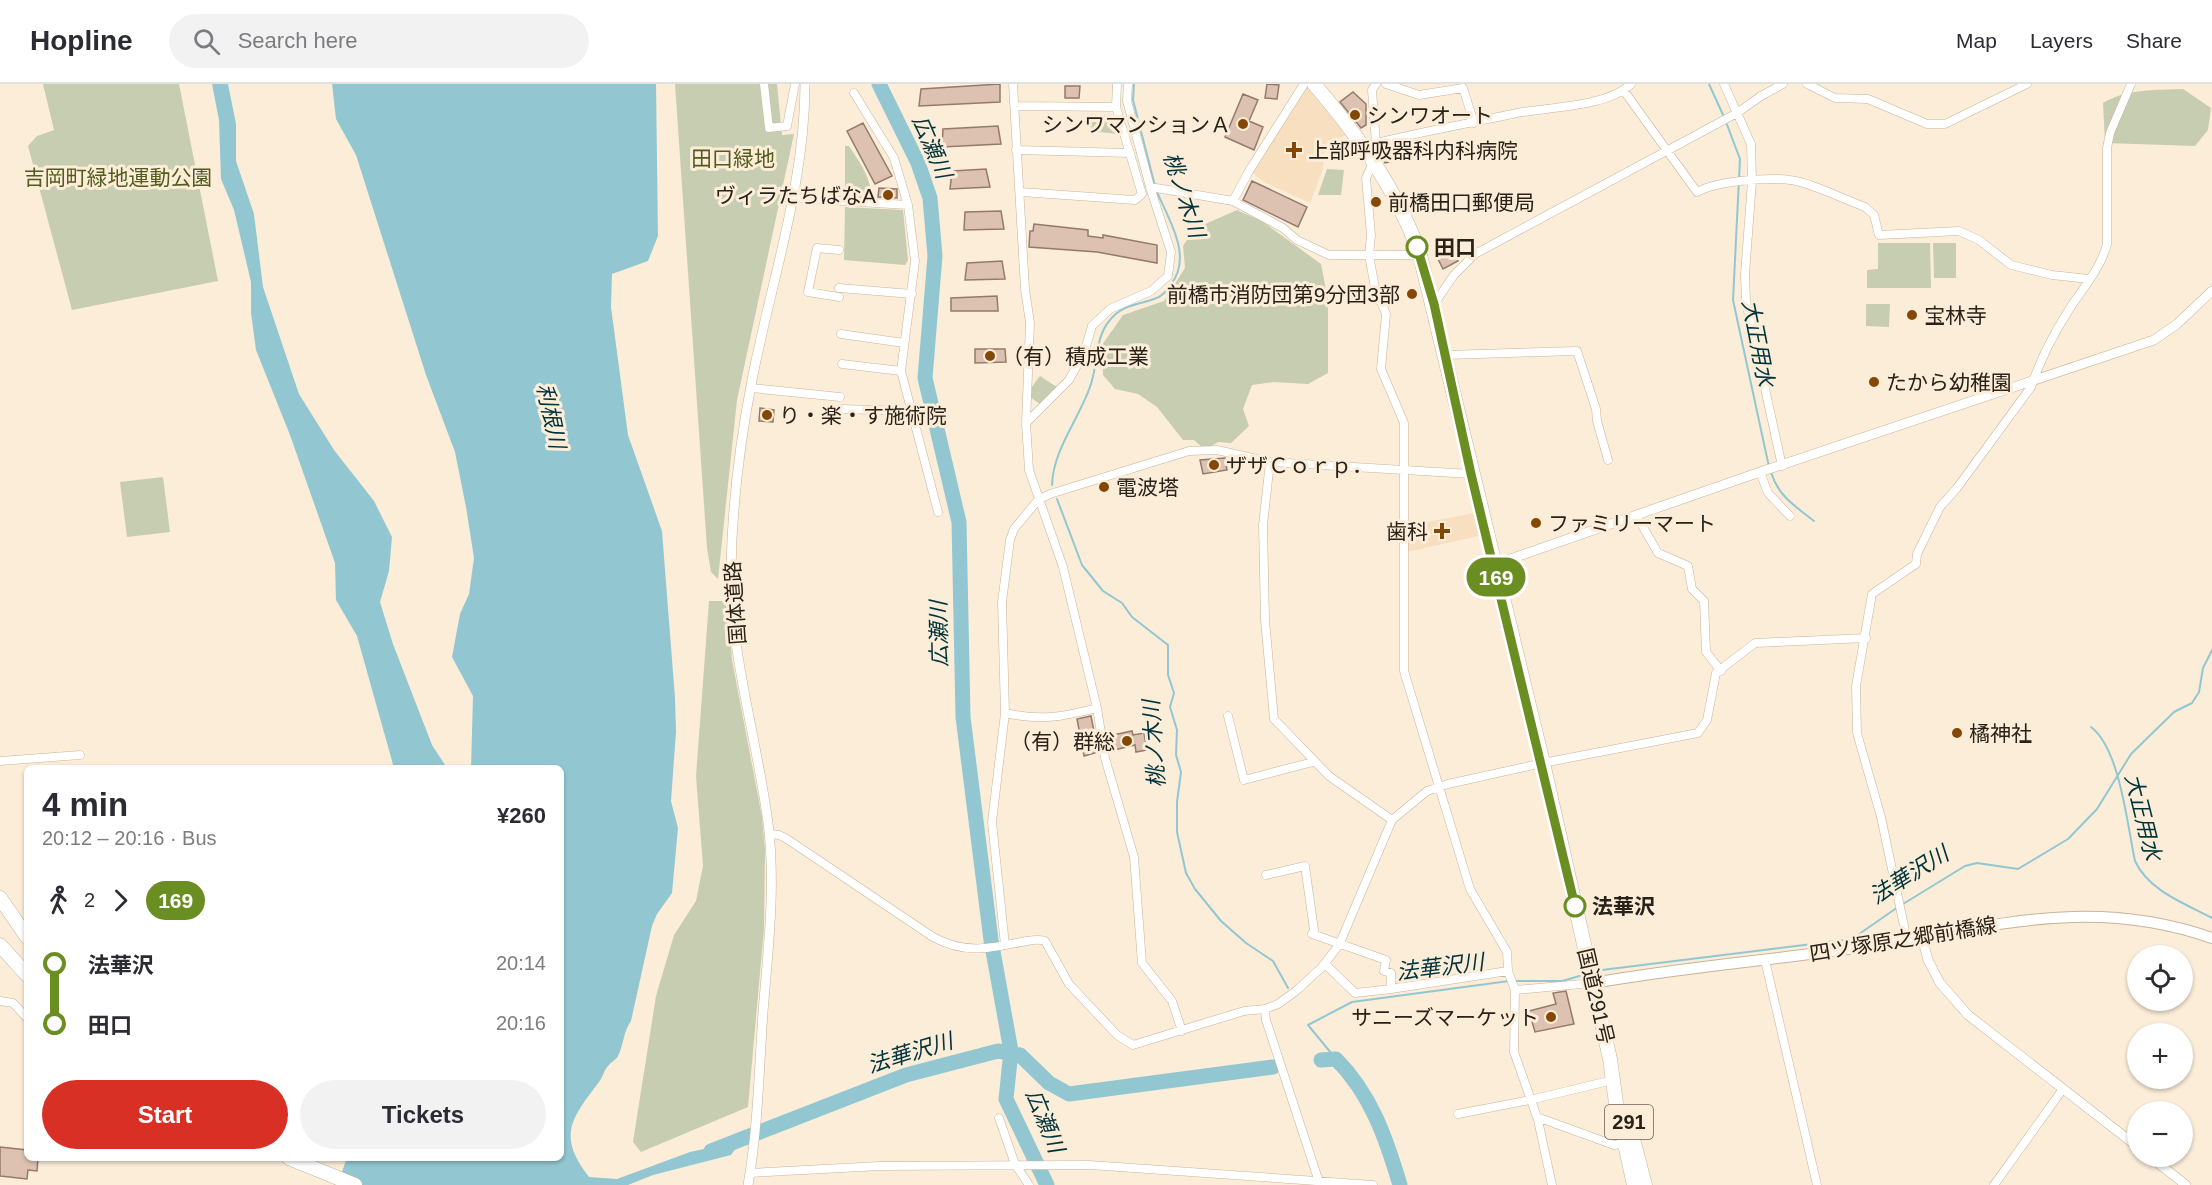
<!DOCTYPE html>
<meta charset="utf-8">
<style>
:root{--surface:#fff;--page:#f2f2f3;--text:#2b2b33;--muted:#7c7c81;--line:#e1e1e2;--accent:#d93025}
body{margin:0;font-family:Arial,"Noto Sans JP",sans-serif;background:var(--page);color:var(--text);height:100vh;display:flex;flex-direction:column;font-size:22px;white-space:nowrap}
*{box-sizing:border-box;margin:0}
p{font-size:20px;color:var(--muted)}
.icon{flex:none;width:33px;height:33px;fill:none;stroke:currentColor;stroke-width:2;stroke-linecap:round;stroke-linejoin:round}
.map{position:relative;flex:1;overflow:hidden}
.drawer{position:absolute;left:24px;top:681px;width:540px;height:396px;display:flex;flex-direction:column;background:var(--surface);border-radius:9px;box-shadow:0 2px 4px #0004}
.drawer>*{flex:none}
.badge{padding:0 12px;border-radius:20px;font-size:21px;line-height:39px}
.buttons{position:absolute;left:2127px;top:861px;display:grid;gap:12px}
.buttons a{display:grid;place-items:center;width:66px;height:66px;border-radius:50%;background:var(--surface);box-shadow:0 2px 4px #0004;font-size:30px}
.map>.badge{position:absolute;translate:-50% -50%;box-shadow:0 0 0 3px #fff}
.legs{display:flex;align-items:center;gap:9px;height:66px;padding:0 18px;font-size:20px}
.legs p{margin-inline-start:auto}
.head{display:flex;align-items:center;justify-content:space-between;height:102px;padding:0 18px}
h1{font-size:33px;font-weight:800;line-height:45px}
.primary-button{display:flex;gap:12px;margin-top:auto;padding:12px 18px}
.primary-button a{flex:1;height:69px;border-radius:36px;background:var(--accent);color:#fff;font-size:24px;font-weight:800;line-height:69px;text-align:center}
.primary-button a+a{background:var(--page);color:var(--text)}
ul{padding:0 18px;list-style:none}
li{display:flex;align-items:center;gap:21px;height:60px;font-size:22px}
li i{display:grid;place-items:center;width:9px;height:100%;margin:0 8px;background:currentColor}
li i::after{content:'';width:15px;height:15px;margin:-8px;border:4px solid;border-radius:50%;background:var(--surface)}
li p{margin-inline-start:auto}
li:first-child i{background:linear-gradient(#0000 50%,currentColor 0)}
li:last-child i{background:linear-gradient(currentColor 50%,#0000 0)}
header{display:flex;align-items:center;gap:36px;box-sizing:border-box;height:84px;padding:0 30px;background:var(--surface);border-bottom:2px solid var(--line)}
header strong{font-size:28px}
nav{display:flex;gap:33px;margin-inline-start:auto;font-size:21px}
.search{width:420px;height:54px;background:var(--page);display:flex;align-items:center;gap:15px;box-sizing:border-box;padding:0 21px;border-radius:33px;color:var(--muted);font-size:22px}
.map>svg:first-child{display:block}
.built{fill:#f7dfc0}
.green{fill:#c7cdb1}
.water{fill:#92c7d2}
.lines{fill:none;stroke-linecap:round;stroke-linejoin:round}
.stream{stroke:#92c7d2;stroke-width:2}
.river{stroke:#92c7d2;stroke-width:15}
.building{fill:#ddc2b1;stroke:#947a6b;stroke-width:1.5}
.minor-casing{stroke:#c6b49c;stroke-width:9}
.tertiary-casing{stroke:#c6b49c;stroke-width:10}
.secondary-casing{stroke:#c6b49c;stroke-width:12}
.trunk-casing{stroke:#c6b49c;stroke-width:15}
.minor{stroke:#fff;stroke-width:8}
.tertiary{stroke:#fff;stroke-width:9}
.secondary{stroke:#fff;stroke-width:10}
.trunk{stroke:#fff;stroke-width:14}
.line-1-casing{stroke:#fff;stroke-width:14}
.line-1{stroke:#6b8e23;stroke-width:9}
.poi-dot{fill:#844706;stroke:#fcedd9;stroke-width:2}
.stop-1-dot{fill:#fff;stroke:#6b8e23;stroke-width:3}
.labels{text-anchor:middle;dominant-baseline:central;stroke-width:6;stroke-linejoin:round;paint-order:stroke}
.shield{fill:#fcedd9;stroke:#685f53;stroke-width:1.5}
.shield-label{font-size:20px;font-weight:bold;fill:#292219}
.poi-label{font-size:21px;fill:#292219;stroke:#fcedd9;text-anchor:start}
.park-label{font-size:21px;fill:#525c1c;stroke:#fcedd9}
.stop-label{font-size:21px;font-weight:bold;fill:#292219;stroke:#fcedd9;text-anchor:start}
.street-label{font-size:21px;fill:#292219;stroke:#fcedd9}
.water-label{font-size:22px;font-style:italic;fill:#00343d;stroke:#fcedd9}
</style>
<header>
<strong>Hopline</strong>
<div class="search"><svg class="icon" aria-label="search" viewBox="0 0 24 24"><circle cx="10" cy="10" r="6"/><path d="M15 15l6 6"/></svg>Search here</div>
<nav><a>Map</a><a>Layers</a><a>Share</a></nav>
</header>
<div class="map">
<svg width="2212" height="1101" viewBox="0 0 2212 1101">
<rect width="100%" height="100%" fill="#fcedd9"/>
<!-- built -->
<path class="built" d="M1306,2L1347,51L1325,61L1323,85L1310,119L1264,98L1251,88Z
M1474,429L1479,452L1407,468V442Z"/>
<!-- green -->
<path class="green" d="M43,0H179L218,197L72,226L28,62L37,52L54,46Z
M675,0H777L782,51L794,50L737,316L718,495L711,488L707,464Z
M2183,5L2211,24L2208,46L2195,62L2105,59L2103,19C2126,5 2156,6 2183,5Z
M1090,30L1112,32L1117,50L1091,47Z
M845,62H849C860,79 872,94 871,115L845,114Z
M1327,85L1344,86L1341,111H1318Z
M845,123L903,126L908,176L905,181L844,176Z
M1237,126L1263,138L1321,180L1328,216V289L1308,300L1274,298L1252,301L1243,325L1249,342L1231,359L1218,358L1205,366L1194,356H1183L1157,323L1138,310L1115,305L1103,291L1102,261L1123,231L1164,217L1185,184L1183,162L1194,145Z
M1878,159H1930L1931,204H1867V186L1878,185Z
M1933,159H1956V194H1934Z
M1866,220H1890L1889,243L1866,242Z
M1040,292L1057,303L1040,320L1030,313L1031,304Z
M163,393L170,448L127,453L120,398Z
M709,517H727L732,576L762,733L765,766L764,844L748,1023L641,1068L633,1058L656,912L674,851L696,817L703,782L696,692Z"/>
<!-- water -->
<path class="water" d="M212,0H228L236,40V77L254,130L263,203L299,310L334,366L374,417L392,453L389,487L380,518L393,560L432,661L447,684H394L357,552L336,516L335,479L290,351L256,266L251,229V198L234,126L221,95L219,36Z
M332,0H656L658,152L648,177L612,190L611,223L628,351L662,447L675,614L676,648L671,717L678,744L672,809L657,830L652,842L631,937C623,948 624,960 618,972C616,976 611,978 608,982C604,986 603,993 599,998C571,1035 557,1052 589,1093L617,1095L690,1068L727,1060L736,1064L731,1071L653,1091L628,1101H337L347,1074H561V684H471L473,612L452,573L460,530L469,510L474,474L466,423L455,368L426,291L356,71L336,35Z"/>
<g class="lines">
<!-- stream -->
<path class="stream" d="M1134,0L1133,16L1155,102
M1709,0L1724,33
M1726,38L1740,75L1733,216L1769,383
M1771,388C1778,412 1795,422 1814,437
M1052,401C1053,365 1080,334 1091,300C1098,279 1095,253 1110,236C1122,221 1137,221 1154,215C1162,213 1166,207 1171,200C1193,173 1169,136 1157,108
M1057,415L1082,481L1103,507L1122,519L1132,533L1168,561V591L1174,609L1170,623L1177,646L1176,671L1181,688L1177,718V748L1186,789L1195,805L1221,837L1246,859L1273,877L1288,904
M2091,643C2120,665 2127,740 2135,777C2149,807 2184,819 2212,834
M1903,820L1965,782L1977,779L2018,785L2068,755L2097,725L2131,670L2174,628L2192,619L2199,608L2203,584L2212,566
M1602,886L1852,855L1898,823
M1515,897H1562L1583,891
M1336,975L1308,941L1352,918L1509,897"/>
<!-- river -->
<path class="river" d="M879,0L918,79L930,114L935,172L925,294L959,438L963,633L991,856L1011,967L1006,1015L1047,1101
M1321,976L1336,975C1371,1010 1386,1054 1400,1101
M711,1067L906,991L998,967L1020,971L1049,999L1069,1010L1273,983"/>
</g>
<!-- building -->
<path class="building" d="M1000,0V18L919,22L921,5Z
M1267,0L1279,1L1277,15L1265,14Z
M1065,2H1080L1079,14H1065Z
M1353,8L1366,20V41L1361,44L1340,18Z
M1243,10L1258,16L1249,37L1263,43L1254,66L1225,53Z
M863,39L892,92L875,100L847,47Z
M998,42L1001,60L942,63L943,45Z
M1401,61L1404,75L1385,79L1378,66Z
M986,85L990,103L950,105L952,87Z
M1252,97L1307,123L1298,143L1243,116Z
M879,104L897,105V114L878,113Z
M1001,127L1004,145L964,146L965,128Z
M1034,140L1088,146V152L1103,154V151L1157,161V179L1097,168L1029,163L1030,147H1033Z
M1449,160L1458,177L1443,185L1434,167Z
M1002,177L1005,195L965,196L967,179Z
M997,212L998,227H951V214Z
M975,265H1005L1006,278L975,279Z
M760,324L774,326L773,338L759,337Z
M1225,374L1227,386L1203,390L1200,376Z
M1091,632L1098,668L1084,672L1077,635Z
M1132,647L1133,651L1144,649L1147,666L1136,668L1135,661L1110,667L1108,652Z
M1566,907L1574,940L1535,948L1529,927L1556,920L1553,909Z
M0,1063L27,1066V1074H38L37,1087L28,1086L27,1095L0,1092Z"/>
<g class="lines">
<!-- minor casing -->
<g class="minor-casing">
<path id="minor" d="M764,0L769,44L787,42L795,0
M1013,0L1025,205L1030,239L1026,339L1029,386L1063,483L1097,624L1105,674L1134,773L1142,879L1172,917L1182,947
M1376,0L1372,6L1376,59
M1386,0L1419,11L1463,4L1474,39
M1724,0L1751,60L1752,97L1745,190L1746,218L1782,382
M1807,0L1835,14L1868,15L1927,40H1945L2027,0
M1624,7L1697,108C1717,97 1767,93 1790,96C1810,98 1845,116 1865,123L1874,131L1879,151L1959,147L1979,156L2011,181L2052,191L2089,195
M854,9L894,74L908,121L915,177L901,287L938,428
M1015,22L1116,23
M1364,62C1414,49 1466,40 1517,29C1549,23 1607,23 1631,0
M1016,66L1130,69
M1374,76L1366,94L1371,151L1369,171L1375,204L1386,230L1381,285L1404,339V587L1470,805L1507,868L1508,887L1515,906L1514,968L1538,1036L1552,1101
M1150,103L1233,117L1283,144L1297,156L1329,171H1420
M1021,108L1135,116L1142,110L1116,23L1117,0
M793,114L908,121
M1233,117L1249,87L1304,0
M839,166L817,164L808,208L839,213
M839,204L912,210
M1434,220L1454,191L1475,170L1737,29L1761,12L1783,0
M841,250L904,259
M1446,271L1577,267L1596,325L1597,337L1608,376
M842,280L901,287
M751,304L840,313
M840,325L910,327
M1026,339L1069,296L1084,269L1092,242L1110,225L1151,207L1168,192L1171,168L1150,103L1127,17L1128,0
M1760,388L1768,409L1790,432
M1636,431L1658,469L1688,482L1692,505L1704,517L1706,568L1721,587
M1005,629C1041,637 1062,633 1097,624
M1228,632L1244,696L1313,678
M0,677L80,671
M1392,736L1329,692L1274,635L1265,536L1263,441L1270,378L1471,390
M769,750L779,751L787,755L933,853C964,870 988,865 1021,858C1029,857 1037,854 1045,857L1069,900L1117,951L1133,961L1244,927L1265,925L1278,920L1296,907L1321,884L1339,861L1392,736L1427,707L1448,700L1543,679L1698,649L1707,636L1716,589L1755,559L1866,554
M1266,791L1305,782L1314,846L1312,850L1386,876L1384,887L1391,889V905L1508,887
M1907,856L1881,733L1857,649L1856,602L1872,510L1916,480L1917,470L1940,423L1957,404L2031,303C2040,276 2054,249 2070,224C2083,204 2101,184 2107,160V64L2110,49L2131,0
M1005,861L992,738L1005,629L1002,518L1010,456L1014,445L1038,416L1050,410L1189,367L1217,366L1270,378
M1765,876L1817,1101
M1325,880L1355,909L1391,905
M1515,906L1593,899
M0,917L13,919L27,934
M1265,925L1266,936L1320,1101
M1458,1030L1530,1016L1613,996
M1537,1033L1614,1061L1625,1059
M999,1034L1015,1080L1029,1101
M750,1089L880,1082L1090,1081L1373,1101
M1994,1101L2063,1005"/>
</g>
<!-- tertiary casing -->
<g class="tertiary-casing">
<path id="tertiary" d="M1493,481L1760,388L2154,256L2177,240L2212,207
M1922,853L1928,876L1940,899L1968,931L2138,1063
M2149,1072L2186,1101
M748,1101C758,1044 759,986 763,928C768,866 776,802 768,739C757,654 730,571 731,485C732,422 740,358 752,296C771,198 805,101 805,0"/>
</g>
<!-- secondary casing -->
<g class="secondary-casing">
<path id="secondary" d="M1593,899C1683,883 1773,876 1863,863C1989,845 2086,810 2212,854"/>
</g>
<!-- trunk casing -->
<g class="trunk-casing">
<path id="trunk" d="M1314,0C1359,53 1397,105 1420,171L1543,679L1610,975L1616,1019L1634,1101
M0,814L27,853
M0,861L27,891
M1633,1055L1645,1101
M289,1074L355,1101"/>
</g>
<!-- minor -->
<use href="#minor" class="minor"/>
<!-- tertiary -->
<use href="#tertiary" class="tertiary"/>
<!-- secondary -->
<use href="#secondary" class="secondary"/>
<!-- trunk -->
<use href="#trunk" class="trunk"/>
</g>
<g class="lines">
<!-- line-1 casing -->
<g class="line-1-casing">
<path id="line-1" d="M1417,163L1434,220L1471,390L1575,822"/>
</g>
<!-- line-1 -->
<use href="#line-1" class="line-1"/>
</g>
<!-- markers -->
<g class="poi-dot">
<circle cx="1355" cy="31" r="6"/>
<circle cx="1243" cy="40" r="6"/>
<path d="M1291 57h6v6h6v6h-6v6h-6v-6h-6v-6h6z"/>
<circle cx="888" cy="111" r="6"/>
<circle cx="1376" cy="118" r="6"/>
<circle cx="1412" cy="210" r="6"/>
<circle cx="1912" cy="231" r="6"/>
<circle cx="990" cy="272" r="6"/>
<circle cx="1874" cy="298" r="6"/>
<circle cx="767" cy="331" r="6"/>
<circle cx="1214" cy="381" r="6"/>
<circle cx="1104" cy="403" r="6"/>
<circle cx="1536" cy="439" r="6"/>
<path d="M1439 438h6v6h6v6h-6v6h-6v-6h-6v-6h6z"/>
<circle cx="1957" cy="649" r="6"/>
<circle cx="1127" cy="657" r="6"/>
<circle cx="1551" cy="933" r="6"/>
</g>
<g class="stop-1-dot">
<circle cx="1417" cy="163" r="10"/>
<circle cx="1575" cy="822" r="10"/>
</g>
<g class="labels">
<!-- shield labels -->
<rect class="shield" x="1605" y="1021" width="48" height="34" rx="4.5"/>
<g class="shield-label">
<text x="1629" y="1038">291</text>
</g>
<!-- poi labels -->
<g class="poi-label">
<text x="1367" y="31">シンワオート</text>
<text x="1231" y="40" text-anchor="end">シンワマンションＡ</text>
<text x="1308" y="66">上部呼吸器科内科病院</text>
<text x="876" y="111" text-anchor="end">ヴィラたちばなA</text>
<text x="1388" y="118">前橋田口郵便局</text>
<text x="1400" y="210" text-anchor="end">前橋市消防団第9分団3部</text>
<text x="1924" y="231">宝林寺</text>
<text x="1002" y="272">（有）積成工業</text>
<text x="1886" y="298">たから幼稚園</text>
<text x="779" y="331">り・楽・す施術院</text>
<text x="1226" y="381">ザザＣｏｒｐ．</text>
<text x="1116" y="403">電波塔</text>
<text x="1548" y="439">ファミリーマート</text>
<text x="1428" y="447" text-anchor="end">歯科</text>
<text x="1969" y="649">橘神社</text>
<text x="1115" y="657" text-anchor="end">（有）群総</text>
<text x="1539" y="933" text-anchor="end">サニーズマーケット</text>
</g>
<!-- park labels -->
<g class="park-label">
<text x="733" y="74">田口緑地</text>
<text x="118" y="93">吉岡町緑地運動公園</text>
</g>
<!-- stop labels -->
<g class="stop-label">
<text x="1434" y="163">田口</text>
<text x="1592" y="822">法華沢</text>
</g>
<!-- street labels -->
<g class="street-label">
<text transform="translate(735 519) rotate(-94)">国体道路</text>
<text transform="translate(1903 855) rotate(-9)">四ツ塚原之郷前橋線</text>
<text transform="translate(1596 912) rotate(77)">国道291号</text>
</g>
<!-- water labels -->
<g class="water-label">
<text transform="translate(932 63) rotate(67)">広瀬川</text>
<text transform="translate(1184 111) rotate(72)">桃ノ木川</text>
<text transform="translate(1758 259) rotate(79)">大正用水</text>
<text transform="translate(551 332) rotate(78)">利根川</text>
<text transform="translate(939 550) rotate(-91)">広瀬川</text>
<text transform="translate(1154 660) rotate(-94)">桃ノ木川</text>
<text transform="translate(2143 733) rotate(76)">大正用水</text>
<text transform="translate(1909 791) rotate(-32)">法華沢川</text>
<text transform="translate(1440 883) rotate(-7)">法華沢川</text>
<text transform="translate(910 969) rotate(-17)">法華沢川</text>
<text transform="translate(1045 1037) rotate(68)">広瀬川</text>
</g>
</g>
</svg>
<div class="buttons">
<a><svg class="icon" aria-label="locate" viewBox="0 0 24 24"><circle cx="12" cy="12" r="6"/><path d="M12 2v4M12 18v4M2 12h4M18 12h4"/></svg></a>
<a>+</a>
<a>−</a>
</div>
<b class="badge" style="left:1496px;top:493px;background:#6b8e23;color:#fff">169</b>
<section class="drawer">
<div class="head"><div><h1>4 min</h1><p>20:12 – 20:16 · Bus</p></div><b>¥260</b></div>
<div class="legs"><svg class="icon" aria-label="walk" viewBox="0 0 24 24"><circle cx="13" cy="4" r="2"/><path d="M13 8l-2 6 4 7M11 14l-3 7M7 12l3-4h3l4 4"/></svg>2<svg class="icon" aria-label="forward" viewBox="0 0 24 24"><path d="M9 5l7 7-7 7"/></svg><b class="badge" style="background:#6b8e23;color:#fff">169</b></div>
<ul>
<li><i style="color:#6b8e23"></i><b>法華沢</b><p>20:14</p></li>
<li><i style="color:#6b8e23"></i><b>田口</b><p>20:16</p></li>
</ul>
<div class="primary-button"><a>Start</a><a>Tickets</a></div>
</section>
</div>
